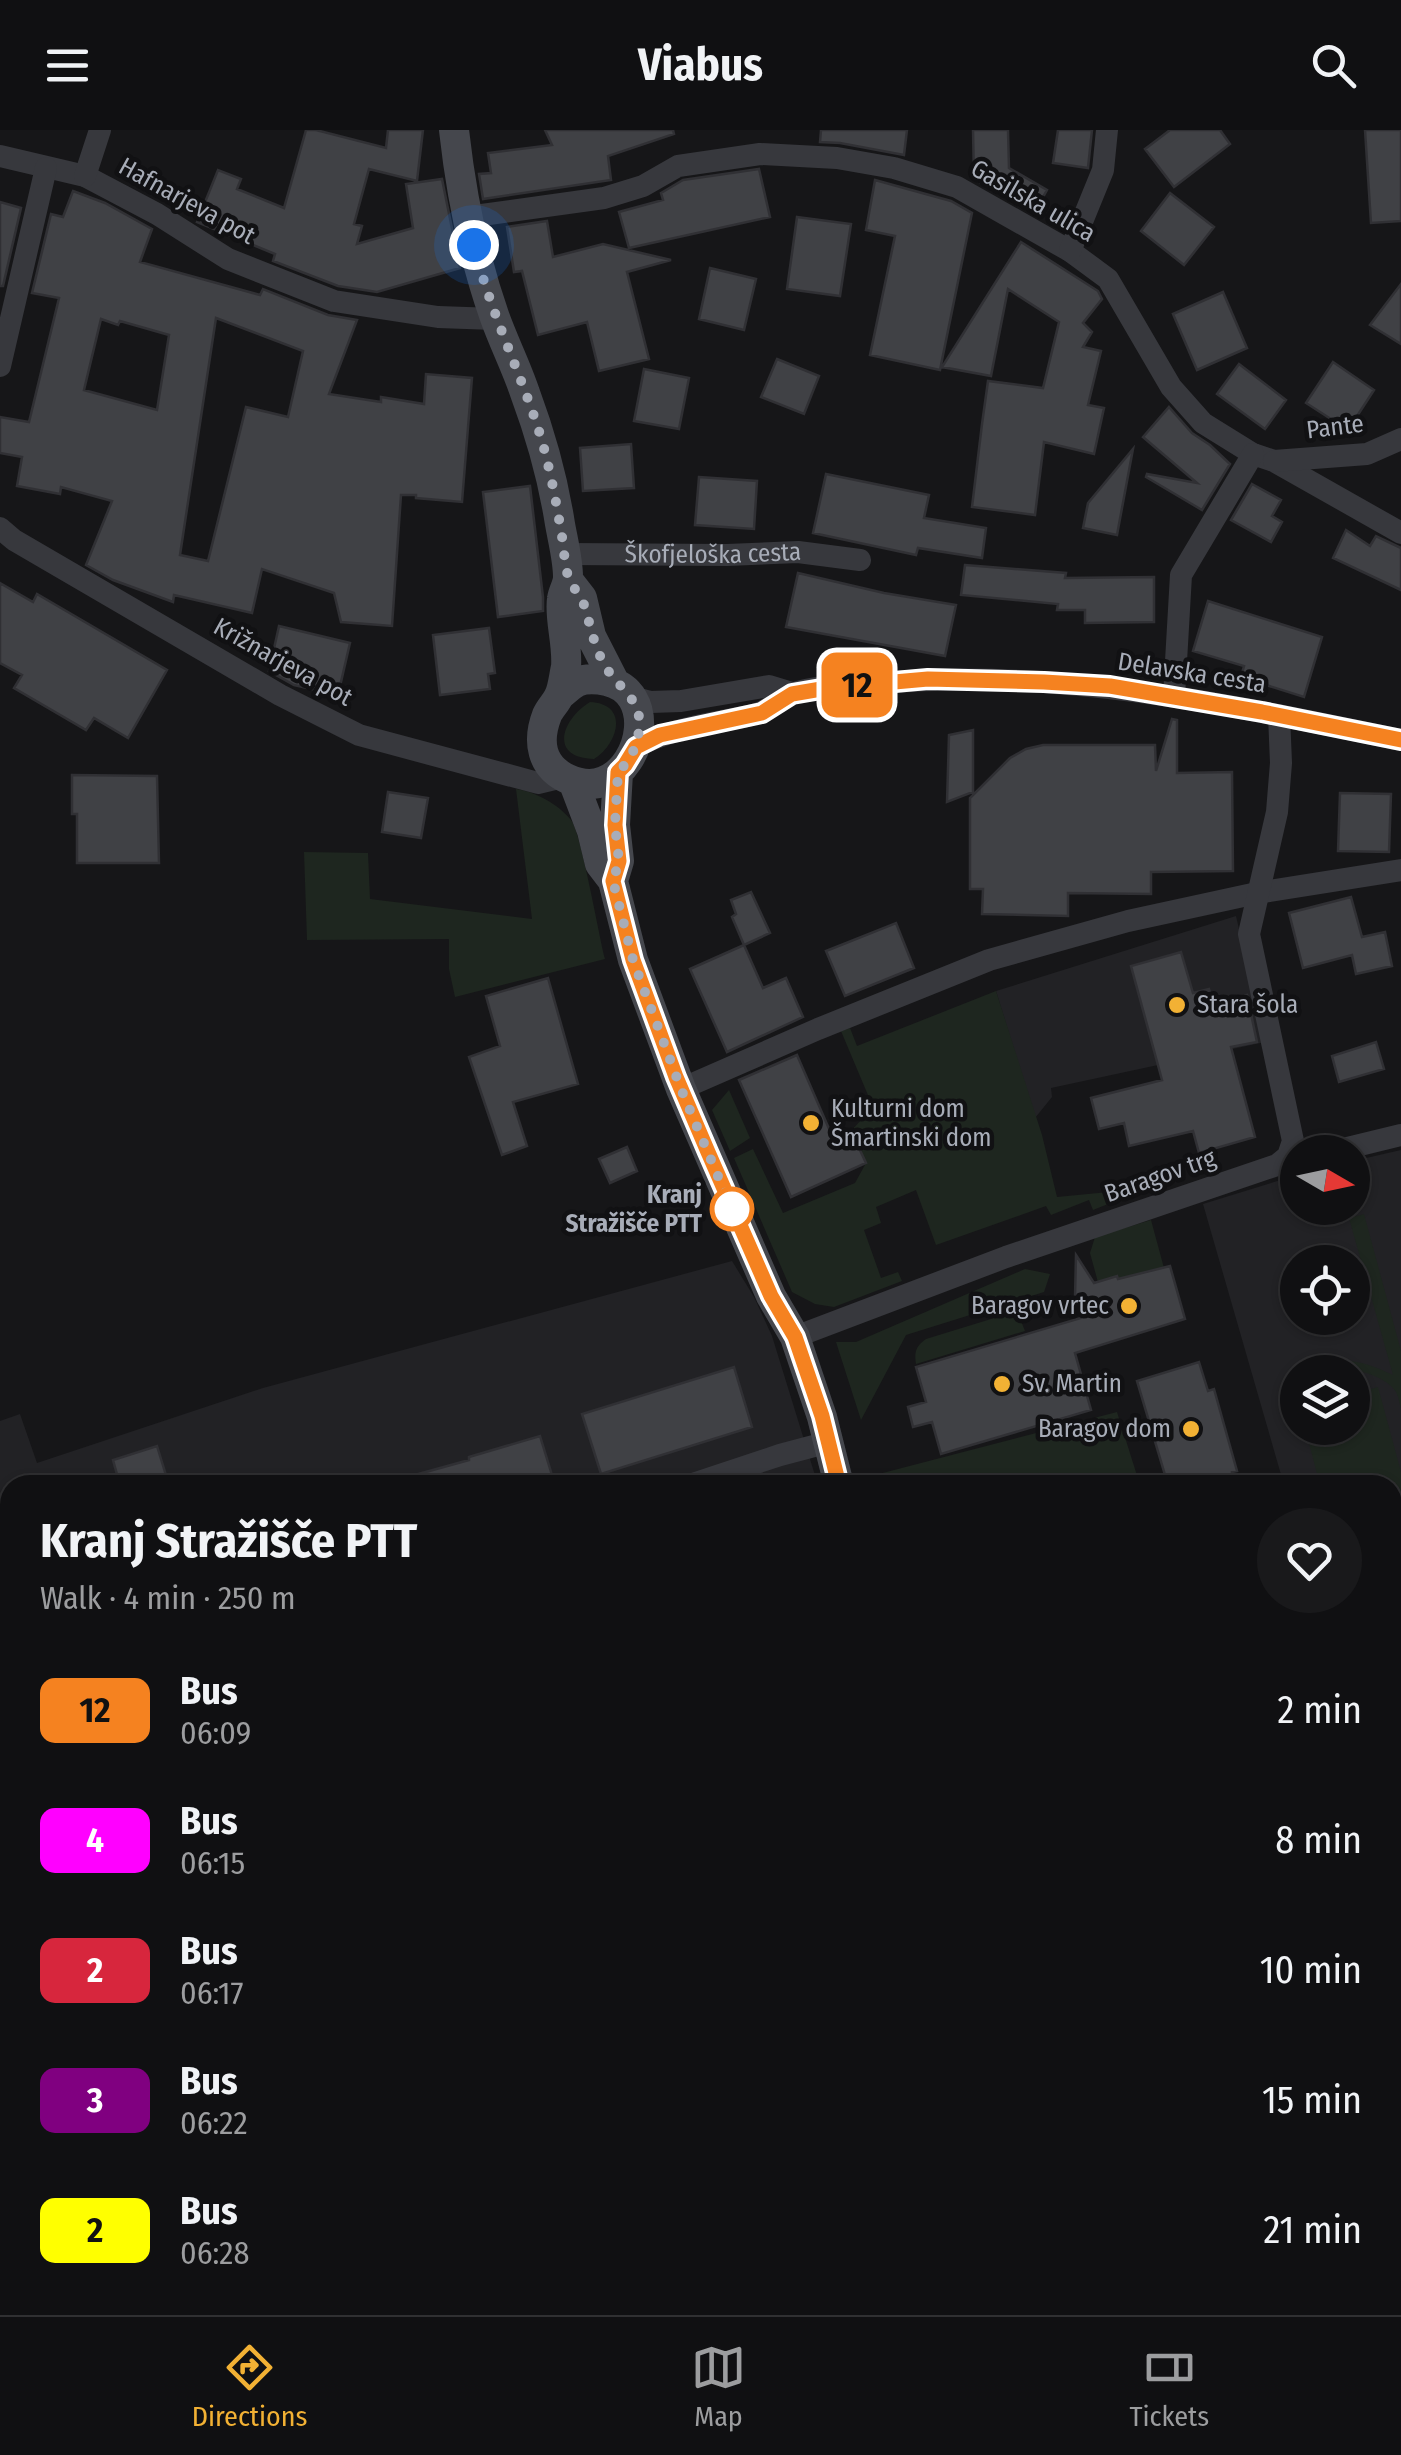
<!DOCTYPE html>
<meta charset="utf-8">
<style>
:root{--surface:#101012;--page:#19191b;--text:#f1f3f6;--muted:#9c9d9f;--line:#303032;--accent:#f2b134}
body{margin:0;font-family:"Fira Sans Condensed",sans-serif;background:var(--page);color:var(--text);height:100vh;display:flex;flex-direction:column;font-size:38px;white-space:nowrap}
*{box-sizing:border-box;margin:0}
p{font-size:32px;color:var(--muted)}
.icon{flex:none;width:55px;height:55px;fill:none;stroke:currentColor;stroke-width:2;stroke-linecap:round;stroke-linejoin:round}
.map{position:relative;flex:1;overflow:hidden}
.sheet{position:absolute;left:0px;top:1345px;width:1402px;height:840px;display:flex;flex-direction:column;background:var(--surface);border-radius:30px 30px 0 0;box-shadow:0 2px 8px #0004,0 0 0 2px var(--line)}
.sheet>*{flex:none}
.badge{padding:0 20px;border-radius:15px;font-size:35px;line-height:65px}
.needle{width:65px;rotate:99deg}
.buttons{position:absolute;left:1280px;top:1005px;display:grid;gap:20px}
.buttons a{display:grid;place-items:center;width:90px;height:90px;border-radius:50%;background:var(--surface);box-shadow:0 2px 8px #0004,0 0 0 2px var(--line);font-size:50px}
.you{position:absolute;width:50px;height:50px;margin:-25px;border:8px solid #fff;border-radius:50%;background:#1a73e8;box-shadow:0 0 0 15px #1a73e833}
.map>.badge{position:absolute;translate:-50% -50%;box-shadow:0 0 0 5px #fff}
.round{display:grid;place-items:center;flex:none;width:105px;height:105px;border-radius:52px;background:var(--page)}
.head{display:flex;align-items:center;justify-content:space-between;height:170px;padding:0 40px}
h1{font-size:48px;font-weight:700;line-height:75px}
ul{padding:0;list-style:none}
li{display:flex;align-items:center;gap:30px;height:130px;padding:0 40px}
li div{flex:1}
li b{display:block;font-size:38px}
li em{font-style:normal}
li .badge{min-width:110px;font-weight:700;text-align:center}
header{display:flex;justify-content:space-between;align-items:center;height:130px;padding:0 40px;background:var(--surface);font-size:45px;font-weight:700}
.tab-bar{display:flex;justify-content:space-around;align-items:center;height:140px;border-top:2px solid var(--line);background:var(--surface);font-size:28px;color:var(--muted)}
.tab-bar a{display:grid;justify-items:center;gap:5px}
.tab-bar .selected{color:var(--accent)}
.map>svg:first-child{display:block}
.built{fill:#222225;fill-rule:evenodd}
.green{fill:#1e261f}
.building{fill:#404145;stroke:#303034;stroke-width:2.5;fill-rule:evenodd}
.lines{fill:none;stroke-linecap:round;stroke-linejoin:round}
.street{stroke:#37383d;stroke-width:22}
.secondary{stroke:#45474d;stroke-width:30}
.line-casing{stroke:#fff;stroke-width:22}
.line{stroke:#f58220;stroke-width:15}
.walk{stroke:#a8adb8;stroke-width:10;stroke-dasharray:0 18}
.poi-dot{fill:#f2b134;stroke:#111113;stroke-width:4}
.stop-dot{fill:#fff;stroke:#f58220;stroke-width:5}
.labels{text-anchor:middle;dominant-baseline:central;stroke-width:9;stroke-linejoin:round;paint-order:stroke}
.street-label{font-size:25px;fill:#a8adb8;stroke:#111113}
.poi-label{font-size:25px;fill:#a8adb8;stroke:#111113;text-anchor:start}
.stop-label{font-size:25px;font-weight:bold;fill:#a8adb8;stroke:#111113;text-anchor:end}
</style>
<header><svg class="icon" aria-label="menu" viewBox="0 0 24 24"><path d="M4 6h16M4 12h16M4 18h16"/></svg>Viabus<svg class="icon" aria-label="search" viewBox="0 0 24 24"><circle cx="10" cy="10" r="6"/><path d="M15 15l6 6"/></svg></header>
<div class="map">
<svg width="1401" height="2185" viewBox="0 0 1401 2185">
<rect width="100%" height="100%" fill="#161618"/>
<!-- built -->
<path class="built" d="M1236,786L1265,912L1051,958L1052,967L1035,988L996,861Z
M1401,1020V1573L1393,1575L1392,1355H1284L1203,1074L1297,1045L1298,1078H1352L1353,1031ZM1298,1132H1352V1188H1298ZM1298,1242H1352V1298H1298Z
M732,1131L754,1167L772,1206L818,1355H10V2175H1057L1060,2185H0V1291L20,1284L37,1333L263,1258Z"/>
<!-- green -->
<path class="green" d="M590,572C630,574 618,614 594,629C548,628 562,589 590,572Z
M516,659C536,662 558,674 571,690C581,702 599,806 605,829L455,867L449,839V809L307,810L304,722L368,723L370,769L532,789Z
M996,861L1042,1005L1057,1067L1119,1061L1123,1068L1093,1080L1089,1070L1051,1085L1046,1076L936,1115L916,1060L876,1077L881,1093L864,1100L881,1148L898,1142L902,1151L834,1177L815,1174L792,1162L734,1028L753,1019L783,1083L855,1053L866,1033L851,1001L873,977L841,901L850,898L857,916Z
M729,960L750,1008L730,1021L712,980Z
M1364,1084L1401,1221V1278C1399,1273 1399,1267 1396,1262C1388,1248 1359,1239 1344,1239C1332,1239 1322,1243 1310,1242C1338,1222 1366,1232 1393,1245L1349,1088Z
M1151,1090L1164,1138L1118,1149L1116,1146L1105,1149L1106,1154L1099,1156L1090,1123L1095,1107Z
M1025,1139L1050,1144L1044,1162L906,1205L861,1290L836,1212H856Z
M1017,1181L1025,1201L916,1234C914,1222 916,1216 926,1209Z
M1378,1257L1401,1342V1421L1393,1423L1392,1355H1320L1305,1298H1352L1353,1264Z
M1117,1282L1140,1355H878L875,1345Z
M1401,1701V2099L1392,2097V1704Z"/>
<!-- building -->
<path class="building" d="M306,0H316L386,18L388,0H423L417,51L369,39L354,94L362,96L357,114L413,98L406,54L442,49L460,138L377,162L338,156L273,131L275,124L197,92L218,40L241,49L237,59L284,78Z
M545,0H673L674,4L608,26L611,50L483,69L479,44L491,43L488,23L552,15Z
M821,0H907L904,25L840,13L820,12Z
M973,0H1008L1009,38L1047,60L1034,83L974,49Z
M1058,0H1092L1088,38L1053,33Z
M1170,0H1220L1230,14L1174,57L1145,19Z
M1365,0H1401V91L1371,93Z
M759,39L770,87L629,118L619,82L663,70L661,63L683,50Z
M875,50L951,71L972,83L940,240L870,225L895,106L866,100Z
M73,61L105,73L152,99L140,132L260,165L263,159L328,185L357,190L329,264L381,272V267L424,274L426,244L472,248L462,372L416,368V365H401L392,496L341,492L334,463L262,439L252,483L174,465L173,472L113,450L86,435L112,371L61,357L60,364L17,356L22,327L0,323V287L29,292L59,168L32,163L51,84L63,87ZM216,188L303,221L288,287L246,277L208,431L180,425ZM101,189L118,195L120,191L169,205L157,280L84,260Z
M1170,63L1214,97L1184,135L1141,101Z
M0,72L21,78L3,156H0Z
M797,87L851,94L840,166L787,159Z
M547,91L553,127L603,114L671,130L627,142L649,229L599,241L587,192L538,205L522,141L514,142L507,97Z
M1021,112L1098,161L1102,169L1083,193L1092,202L1083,217L1101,221L1088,275L1104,278L1094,324L1044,312L1035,385L972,377L982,294L988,251L1043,258L1059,192L1008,159L991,246L942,237Z
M710,138L756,149L744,200L699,189Z
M1401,154V214L1370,195Z
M1223,162L1247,218L1197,240L1173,184Z
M777,229L819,246L804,284L761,267Z
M1333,232L1374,260L1348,300L1306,273Z
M1239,234L1286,270L1265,299L1217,264Z
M644,239L689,248L679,299L634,291Z
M1169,277L1192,303L1210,315L1230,334L1202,380L1146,347L1147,344L1197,353L1143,307Z
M631,314L634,358L583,361L580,318Z
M1133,319L1117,405L1083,398L1088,373Z
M826,344L929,365L924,388L986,398L982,428L918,418L916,425L813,403Z
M699,347L757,351L754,399L695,395Z
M1252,354L1281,370L1272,386L1282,392L1271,412L1231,390Z
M530,356L543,467V481L498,487L483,362Z
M1346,400L1370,416L1376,406L1401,418V460L1333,428Z
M965,435L1066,443L1065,448L1154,447V492L1085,493V480H1057L1058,474L961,465Z
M798,443L884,463L956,475L945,526L786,497Z
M0,453L33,472L37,464L167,540L128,608L94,588L86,600L14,558L22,545L0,533Z
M1208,471L1322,507L1304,567L1241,547L1244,536L1193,521Z
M279,496L350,513L338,565L294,555L269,541Z
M489,498L495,543L488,544L490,559L440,565L433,505Z
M1172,589L1177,590V643L1232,642L1233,741L1151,742V764L1068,763V786L982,784L983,759H970V668L1010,628L1026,619L1043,615H1155L1156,641Z
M973,600V662L947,672L949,605Z
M72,645L157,646L159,733H77V684H72Z
M388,662L428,668L421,708L382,702Z
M1340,663L1391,664L1389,722L1338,721Z
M751,762L770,803L744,815L732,787L736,784L731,770Z
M1351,767L1362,807L1385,802L1392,836L1356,844L1352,825L1303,838L1289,783Z
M896,793L914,838L845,866L826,821Z
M744,815L763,858L786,848L803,887L727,922L690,839Z
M1181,822L1193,863L1209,859L1213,872L1247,865L1257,912L1231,917L1255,1007L1199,1023L1193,1001L1129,1016L1124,993L1099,999L1091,968L1162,950L1131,836Z
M548,848L578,954L513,972L527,1016L502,1025L469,927L500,916L486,866Z
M1376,912L1384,939L1339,952L1332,926Z
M797,925L833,1008L851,1001L866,1033L791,1067L739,950Z
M627,1017L637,1041L610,1053L599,1029Z
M1076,1125L1094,1153L1117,1146L1118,1149L1170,1136L1185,1189L1075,1223L1091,1280L941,1324L932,1292L913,1297L908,1277L926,1272L916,1237L1081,1188L1075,1167Z
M1199,1232L1208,1261L1214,1259L1237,1341L1232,1342V1346L1202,1355H1168L1137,1251Z
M734,1237L752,1297L601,1344L582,1284Z
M540,1306L555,1355H405L404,1348L469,1330V1327Z
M157,1316L169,1355H120L113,1330Z"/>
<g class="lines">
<!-- street -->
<g class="street">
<path d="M0,26L85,46L157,84L228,129L334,171L438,187L495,189"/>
<path d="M85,46L100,0"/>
<path d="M467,87L604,68L643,56L678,36L760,24L837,28L894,38L957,57L1070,121L1108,149L1171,257L1203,293L1253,324L1274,331L1401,403"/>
<path d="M1070,121L1103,40L1107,0"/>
<path d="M0,236L46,38"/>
<path d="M1274,331L1367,324L1401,309"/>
<path d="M0,398L14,410L280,565L359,605L538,653L563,647"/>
<path id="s1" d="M565,424L727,425L798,422L860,430"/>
<path d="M1174,566L1181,445L1253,324"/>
<path d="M631,567L650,572L681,571L769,556L792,563"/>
<path d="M635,617C664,603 691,596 722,591C734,588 748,587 759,583C771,579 780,568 792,564C814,555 857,555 882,553C1061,538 1227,574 1401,610"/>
<path d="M681,959L818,899L989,830L1128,791L1257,763L1401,740"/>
<path d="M1331,1022L1401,1005"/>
<path d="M795,1207L1006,1127L1277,1035L1288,1026L1293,1011L1249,804L1277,682L1281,633L1279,585"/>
<path d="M690,1355L780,1325L829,1312"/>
</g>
<!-- secondary -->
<path class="secondary" d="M454,0C461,63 473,125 494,185C503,211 516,236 525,263C541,306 553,349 560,394C563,411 568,430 568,447C568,455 563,461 562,469C559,488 568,514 566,537C564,545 563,558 559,566C556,573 550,578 547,585C537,611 541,637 568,649C579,654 593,656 604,651C644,635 656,562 607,551C597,549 586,548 577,552C571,555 564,562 559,566
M568,450L582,468L591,506L615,553
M573,651L592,701L600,734L613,751L633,830L681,959L771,1166L795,1207L822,1287L839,1355
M613,751L619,731L615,695L618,643
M1071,2175L1074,2185"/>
</g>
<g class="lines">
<!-- line casing -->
<g class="line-casing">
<path id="line" d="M839,1355L822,1286L795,1207L771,1166L708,1022L676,947L633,830L613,751L619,731L615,695L618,642L625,635L636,617L660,605L762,583L792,564L827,558L928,549L1044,552L1110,556L1262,582L1401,610"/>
</g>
<!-- line -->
<use href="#line" class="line"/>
<!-- walk -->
<path class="walk" d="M474,115C490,183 522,244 542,311C550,340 556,370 561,401C564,416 564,432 568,446C570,456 580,463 583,472C591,495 593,516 606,537C616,555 636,566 639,587C641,608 633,628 618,642L615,695L619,731L613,751L633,830L681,959L734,1084L732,1079"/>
</g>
<!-- markers -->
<g class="poi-dot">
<circle cx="1177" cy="875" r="10"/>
<circle cx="811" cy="993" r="10"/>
<circle cx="1129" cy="1176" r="10"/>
<circle cx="1002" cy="1254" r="10"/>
<circle cx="1191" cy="1299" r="10"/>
</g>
<circle class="stop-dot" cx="732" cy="1079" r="20"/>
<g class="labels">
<!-- street labels -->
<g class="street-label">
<text transform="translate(187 71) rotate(29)">Hafnarjeva pot</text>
<text transform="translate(1033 71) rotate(30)">Gasilska ulica</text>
<text transform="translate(1335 297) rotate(-7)">Pante</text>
<text stroke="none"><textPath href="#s1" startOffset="148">Škofjeloška cesta</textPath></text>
<text transform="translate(283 532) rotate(29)">Križnarjeva pot</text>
<text transform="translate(1192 543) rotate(9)">Delavska cesta</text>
<text transform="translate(1160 1046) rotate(-19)">Baragov trg</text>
</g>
<!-- poi labels -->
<g class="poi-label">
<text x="1197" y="875">Stara šola</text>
<text x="831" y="979">Kulturni dom<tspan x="831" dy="29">Šmartinski dom</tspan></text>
<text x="1109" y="1176" text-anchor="end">Baragov vrtec</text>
<text x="1022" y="1254">Sv. Martin</text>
<text x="1171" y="1299" text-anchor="end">Baragov dom</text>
</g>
<!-- stop labels -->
<g class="stop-label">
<text x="702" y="1065">Kranj<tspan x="702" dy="29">Stražišče PTT</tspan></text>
</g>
</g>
</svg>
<div class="buttons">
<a><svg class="needle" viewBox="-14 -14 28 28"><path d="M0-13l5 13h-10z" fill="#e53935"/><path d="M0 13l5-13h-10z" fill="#9c9d9f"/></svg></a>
<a><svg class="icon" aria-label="locate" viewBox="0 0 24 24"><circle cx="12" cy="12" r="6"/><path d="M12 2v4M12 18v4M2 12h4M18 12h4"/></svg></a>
<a><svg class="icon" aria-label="layers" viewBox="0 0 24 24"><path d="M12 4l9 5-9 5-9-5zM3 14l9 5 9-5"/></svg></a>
</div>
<div class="you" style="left:474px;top:115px"></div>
<b class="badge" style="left:857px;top:555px;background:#f58220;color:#111">12</b>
<section class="sheet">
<div class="head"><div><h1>Kranj Stražišče PTT</h1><p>Walk · 4 min · 250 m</p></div><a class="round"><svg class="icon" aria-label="heart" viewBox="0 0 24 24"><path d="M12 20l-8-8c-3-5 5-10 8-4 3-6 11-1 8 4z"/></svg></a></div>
<ul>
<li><span class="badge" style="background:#f58220;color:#111">12</span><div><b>Bus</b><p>06:09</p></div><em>2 min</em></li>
<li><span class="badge" style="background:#f0f;color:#fff">4</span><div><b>Bus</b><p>06:15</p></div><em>8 min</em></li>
<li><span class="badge" style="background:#d7263d;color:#fff">2</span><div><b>Bus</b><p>06:17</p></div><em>10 min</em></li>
<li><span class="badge" style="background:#800080;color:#fff">3</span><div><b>Bus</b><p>06:22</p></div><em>15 min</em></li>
<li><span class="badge" style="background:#ff0;color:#111">2</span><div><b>Bus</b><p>06:28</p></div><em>21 min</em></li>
</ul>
</section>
</div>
<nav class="tab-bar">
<a class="selected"><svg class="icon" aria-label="directions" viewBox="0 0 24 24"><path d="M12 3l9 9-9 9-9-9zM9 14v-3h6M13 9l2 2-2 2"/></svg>Directions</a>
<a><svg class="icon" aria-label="map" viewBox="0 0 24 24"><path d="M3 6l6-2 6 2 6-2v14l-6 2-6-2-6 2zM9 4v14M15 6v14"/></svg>Map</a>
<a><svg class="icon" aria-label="tickets" viewBox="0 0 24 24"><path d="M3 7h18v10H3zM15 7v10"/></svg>Tickets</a>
</nav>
